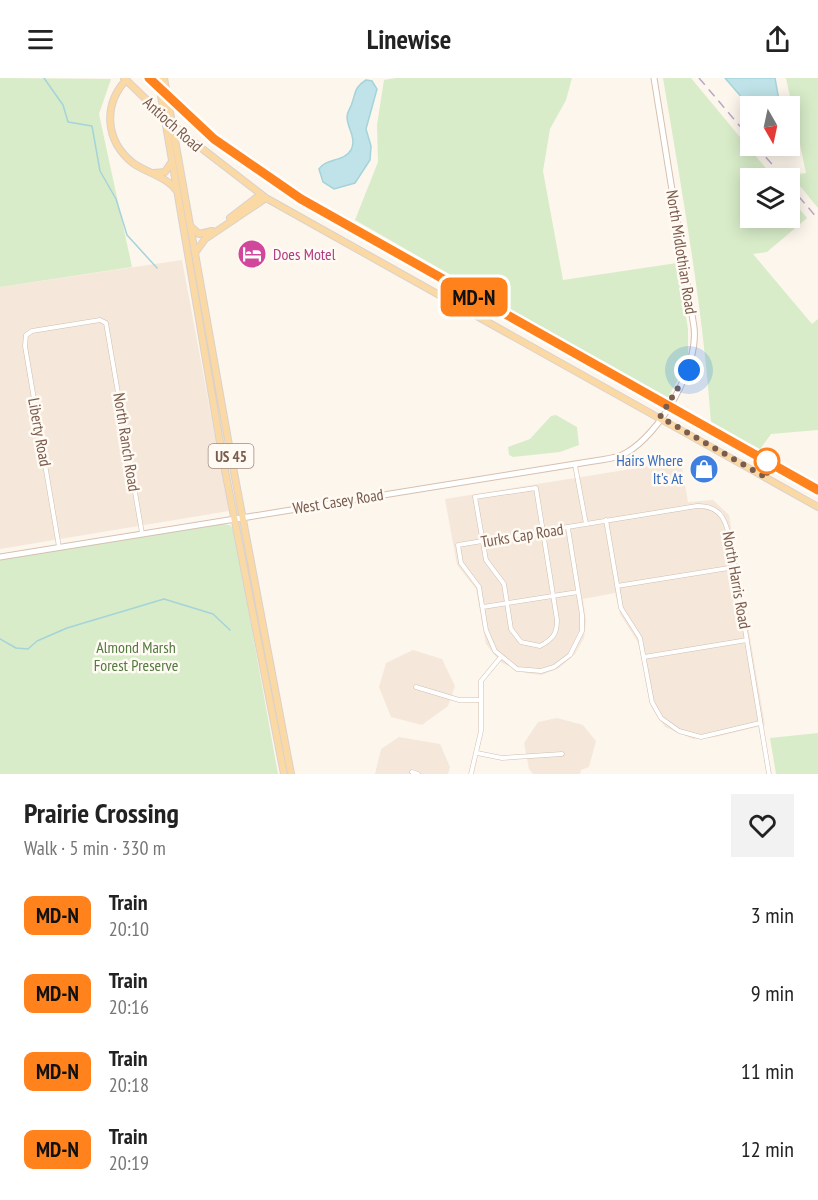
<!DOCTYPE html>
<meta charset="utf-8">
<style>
:root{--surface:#fff;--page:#f2f2f2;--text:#222;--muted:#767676}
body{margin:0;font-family:"PT Sans Narrow",sans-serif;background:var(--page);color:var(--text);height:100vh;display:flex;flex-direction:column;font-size:22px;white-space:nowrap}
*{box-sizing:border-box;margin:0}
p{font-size:20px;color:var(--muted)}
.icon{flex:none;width:33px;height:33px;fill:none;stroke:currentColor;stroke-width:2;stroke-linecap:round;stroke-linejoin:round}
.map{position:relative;height:696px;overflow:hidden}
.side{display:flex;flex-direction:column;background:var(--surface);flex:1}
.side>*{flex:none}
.badge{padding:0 12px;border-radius:9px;font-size:21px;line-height:39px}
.needle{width:39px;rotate:171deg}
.tools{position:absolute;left:740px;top:18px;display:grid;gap:12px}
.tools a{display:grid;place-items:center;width:60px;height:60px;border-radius:0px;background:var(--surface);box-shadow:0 3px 15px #0003;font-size:30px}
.you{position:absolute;width:30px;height:30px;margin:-15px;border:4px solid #fff;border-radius:50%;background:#1a73e8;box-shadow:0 0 0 9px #1a73e833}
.map>.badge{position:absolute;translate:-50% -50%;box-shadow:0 0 0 3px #fff}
.round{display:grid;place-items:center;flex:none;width:63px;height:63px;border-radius:0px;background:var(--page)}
.head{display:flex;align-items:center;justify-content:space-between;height:102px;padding:0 24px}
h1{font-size:28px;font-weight:800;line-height:45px}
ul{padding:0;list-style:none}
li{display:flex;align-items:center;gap:18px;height:78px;padding:0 24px}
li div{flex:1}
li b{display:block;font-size:22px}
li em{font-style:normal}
li .badge{min-width:66px;font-weight:700;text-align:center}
header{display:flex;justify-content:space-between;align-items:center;height:78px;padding:0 24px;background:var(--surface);font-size:27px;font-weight:800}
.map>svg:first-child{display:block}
.residential{fill:#f5e8da}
.green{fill:#d8ecc9}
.water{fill:#bfe3e8;stroke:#a5d3da;stroke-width:1.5}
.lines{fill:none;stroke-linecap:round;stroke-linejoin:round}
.stream{stroke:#a5d3da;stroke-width:1.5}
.minor-casing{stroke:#d1beb0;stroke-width:5}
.secondary-casing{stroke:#d6c0b0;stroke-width:7}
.primary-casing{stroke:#dad1cd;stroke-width:8}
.minor{stroke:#fff;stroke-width:4}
.secondary{stroke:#fff;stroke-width:5}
.primary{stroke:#fbd9a5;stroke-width:6}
.rail{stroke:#b9a8c9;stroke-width:1.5;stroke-dasharray:9 6;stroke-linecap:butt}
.primary-bridge-casing{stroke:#dad1cd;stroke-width:8;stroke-linecap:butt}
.primary-bridge{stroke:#fbd9a5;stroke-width:6}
.line-casing{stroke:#fff;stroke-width:14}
.line{stroke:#ff821d;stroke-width:9}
.walk{stroke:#7a5c4d;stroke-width:6;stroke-dasharray:0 10.8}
.stop-dot{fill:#fff;stroke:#ff821d;stroke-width:3}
.labels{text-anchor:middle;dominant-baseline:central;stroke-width:5;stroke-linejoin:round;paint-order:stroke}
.shield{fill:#fffaf3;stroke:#a28b7f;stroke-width:1.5}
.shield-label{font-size:15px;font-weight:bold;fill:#7a5c4d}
.street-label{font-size:16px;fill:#7a5c4d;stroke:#fffaf3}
.hotel-label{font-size:16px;fill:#b23c85;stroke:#fffaf3;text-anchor:start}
.shop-label{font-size:16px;fill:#366cbe;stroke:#fffaf3;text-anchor:end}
.park-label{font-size:16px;fill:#537a41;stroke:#fffaf3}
</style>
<header><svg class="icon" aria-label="menu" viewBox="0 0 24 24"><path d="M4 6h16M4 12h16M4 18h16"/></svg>Linewise<svg class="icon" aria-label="share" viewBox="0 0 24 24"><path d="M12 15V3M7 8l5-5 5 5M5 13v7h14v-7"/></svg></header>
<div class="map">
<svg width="818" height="696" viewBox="0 0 818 696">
<rect width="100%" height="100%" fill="#fdf6ec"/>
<!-- residential -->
<path class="residential" d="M182,182L229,433L0,471V209Z
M681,383L688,424L713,422L729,437L765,647L716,659L693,661L665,649L652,630L639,566L620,536L615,515L583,521L586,543L584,560L575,576L559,590L542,597L525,595L500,584L486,566L476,511L457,487L445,421Z
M413,572L442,581L455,608L448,628L422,647L391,639L379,609L386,585Z
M557,640L583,647L596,663L589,689L581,692L580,696H533L529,691L524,665L538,644Z
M399,659L440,666L450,689L448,696H375L381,671Z"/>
<!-- green -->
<path class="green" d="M0,0L111,1L99,36L132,189L0,209Z
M396,0H572L566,22L550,51L543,93L563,202L677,185L688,251V284L667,321L355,142L378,84L377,47L384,2Z
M663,0H691L774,100H750V140H789V118L807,140L767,174L753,176L812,246L818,241V352L771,356L758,374L711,345C703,229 682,114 663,0Z
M786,0H818V130L791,97L806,95Z
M556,337L577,349L579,367L560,374L513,379L509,377L508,369L530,361L551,338Z
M223,446L230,447L234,452L278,696H0V481Z
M818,655V696H776L770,660Z"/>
<!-- water -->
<path class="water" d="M725,0H775L780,28L750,29Z
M366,2L372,3L377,11L366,51L371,68L370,82L355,105L334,111L323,104L319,91C326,80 344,84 351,72C357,60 347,50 347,39C347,33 351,30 352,25C356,13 355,9 366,2Z"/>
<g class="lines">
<!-- stream -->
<path class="stream" d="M44,0L63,27L68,44L92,48L100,93L116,121L127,157L157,190
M0,561L16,570L28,571L37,563L67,550L164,521L213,536L230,552"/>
<!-- minor casing -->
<g class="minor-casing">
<path id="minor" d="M575,387L586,446L697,428C723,427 727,446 731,467L769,696
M536,410L557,542C557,556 553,561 540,568L521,564L511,551L504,506L486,482L475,419Z
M606,442L621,530L640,560L652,624L661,640L679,653L701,659L760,645
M568,450L582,537V553L570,577L554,589L541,593L517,591L495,573L486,552L479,509L461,485L458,467L586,446
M59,469L25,268L26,257L32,253L100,242L106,245L142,455
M617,508L735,489
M483,529L578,514
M644,579L747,562
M416,609L459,622H480
M477,675L502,680L562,676
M412,694L418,696
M471,696L481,653V603L500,580"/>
</g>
<!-- secondary casing -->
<g class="secondary-casing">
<path id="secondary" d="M0,479L594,383C604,381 616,381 626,375C660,356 699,289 694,249L654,0"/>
</g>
<!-- primary casing -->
<g class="primary-casing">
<path id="primary" d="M124,0L152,27
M158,0L223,382L284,696
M164,0L230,373L291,696
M126,2C103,27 105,63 133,85C145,94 167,99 176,112
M187,59L266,120L818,429
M154,95L165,94L171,85
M230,140L260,117
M190,148L199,156L212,153
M195,175L205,161L266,120"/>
</g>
<!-- minor -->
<use href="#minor" class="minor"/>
<!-- secondary -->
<use href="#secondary" class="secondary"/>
<!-- primary -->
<use href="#primary" class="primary"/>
<!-- rail -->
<path class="rail" d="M149,0L214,61L301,121L818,412
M699,0L750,60
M756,68L784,100
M789,107L818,141"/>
<!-- primary-bridge casing -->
<g class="primary-bridge-casing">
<path id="primary-bridge" d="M152,27L187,59"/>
</g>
<!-- primary-bridge -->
<use href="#primary-bridge" class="primary-bridge"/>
</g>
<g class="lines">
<!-- line casing -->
<g class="line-casing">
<path id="line" d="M149,0L214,61L301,121L818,412"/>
</g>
<!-- line -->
<use href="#line" class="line"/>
<!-- walk -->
<path class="walk" d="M689,292L660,339L767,400V383"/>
</g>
<!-- icons -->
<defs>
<g id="hotel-disc" transform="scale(1.5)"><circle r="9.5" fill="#d1479c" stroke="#fffaf3"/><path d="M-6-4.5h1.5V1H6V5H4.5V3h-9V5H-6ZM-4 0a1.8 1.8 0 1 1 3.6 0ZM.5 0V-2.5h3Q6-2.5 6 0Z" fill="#fff"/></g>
<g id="shop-disc" transform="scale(1.5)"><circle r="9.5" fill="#3f7fe0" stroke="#fffaf3"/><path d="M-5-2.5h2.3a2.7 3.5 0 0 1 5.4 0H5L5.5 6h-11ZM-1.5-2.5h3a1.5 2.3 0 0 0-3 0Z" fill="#fff"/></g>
</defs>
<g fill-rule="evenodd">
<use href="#hotel-disc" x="252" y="176"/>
<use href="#shop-disc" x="704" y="391"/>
</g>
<!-- markers -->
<circle class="stop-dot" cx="767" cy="383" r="12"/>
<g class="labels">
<!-- shield labels -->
<rect class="shield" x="208.5" y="366" width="45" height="24" rx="4.5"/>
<g class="shield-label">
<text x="231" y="378">US 45</text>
</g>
<!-- street labels -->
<g class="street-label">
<text transform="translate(173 46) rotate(42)">Antioch Road</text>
<text transform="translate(682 174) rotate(81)">North Midlothian Road</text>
<text transform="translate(40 354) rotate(80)">Liberty Road</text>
<text transform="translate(127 364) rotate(81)">North Ranch Road</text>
<text transform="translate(338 423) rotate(-9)">West Casey Road</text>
<text transform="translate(522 457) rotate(-9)">Turks Cap Road</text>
<text transform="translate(737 502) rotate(80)">North Harris Road</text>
</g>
<!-- hotel labels -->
<g class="hotel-label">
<text x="273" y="176">Does Motel</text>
</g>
<!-- shop labels -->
<g class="shop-label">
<text x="683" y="382">Hairs Where<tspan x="683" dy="18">It's At</tspan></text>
</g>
<!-- park labels -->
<g class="park-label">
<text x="136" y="569">Almond Marsh<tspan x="136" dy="18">Forest Preserve</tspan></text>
</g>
</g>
</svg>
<div class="tools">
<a><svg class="needle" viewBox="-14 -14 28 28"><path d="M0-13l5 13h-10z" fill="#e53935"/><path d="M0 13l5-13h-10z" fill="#767676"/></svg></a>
<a><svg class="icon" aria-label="layers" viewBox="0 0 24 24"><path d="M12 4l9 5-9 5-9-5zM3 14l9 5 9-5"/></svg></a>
</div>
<div class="you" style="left:689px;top:292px"></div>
<b class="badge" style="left:474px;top:219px;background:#ff821d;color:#111">MD-N</b>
</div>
<section class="side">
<div class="head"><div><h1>Prairie Crossing</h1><p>Walk · 5 min · 330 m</p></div><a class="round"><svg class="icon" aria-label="heart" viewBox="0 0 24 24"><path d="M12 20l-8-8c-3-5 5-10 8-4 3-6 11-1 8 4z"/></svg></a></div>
<ul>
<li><span class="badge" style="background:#ff821d;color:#111">MD-N</span><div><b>Train</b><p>20:10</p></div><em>3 min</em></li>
<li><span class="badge" style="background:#ff821d;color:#111">MD-N</span><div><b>Train</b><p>20:16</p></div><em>9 min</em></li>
<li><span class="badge" style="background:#ff821d;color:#111">MD-N</span><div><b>Train</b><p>20:18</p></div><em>11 min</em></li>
<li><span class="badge" style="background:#ff821d;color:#111">MD-N</span><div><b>Train</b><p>20:19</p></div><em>12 min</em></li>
</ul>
</section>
